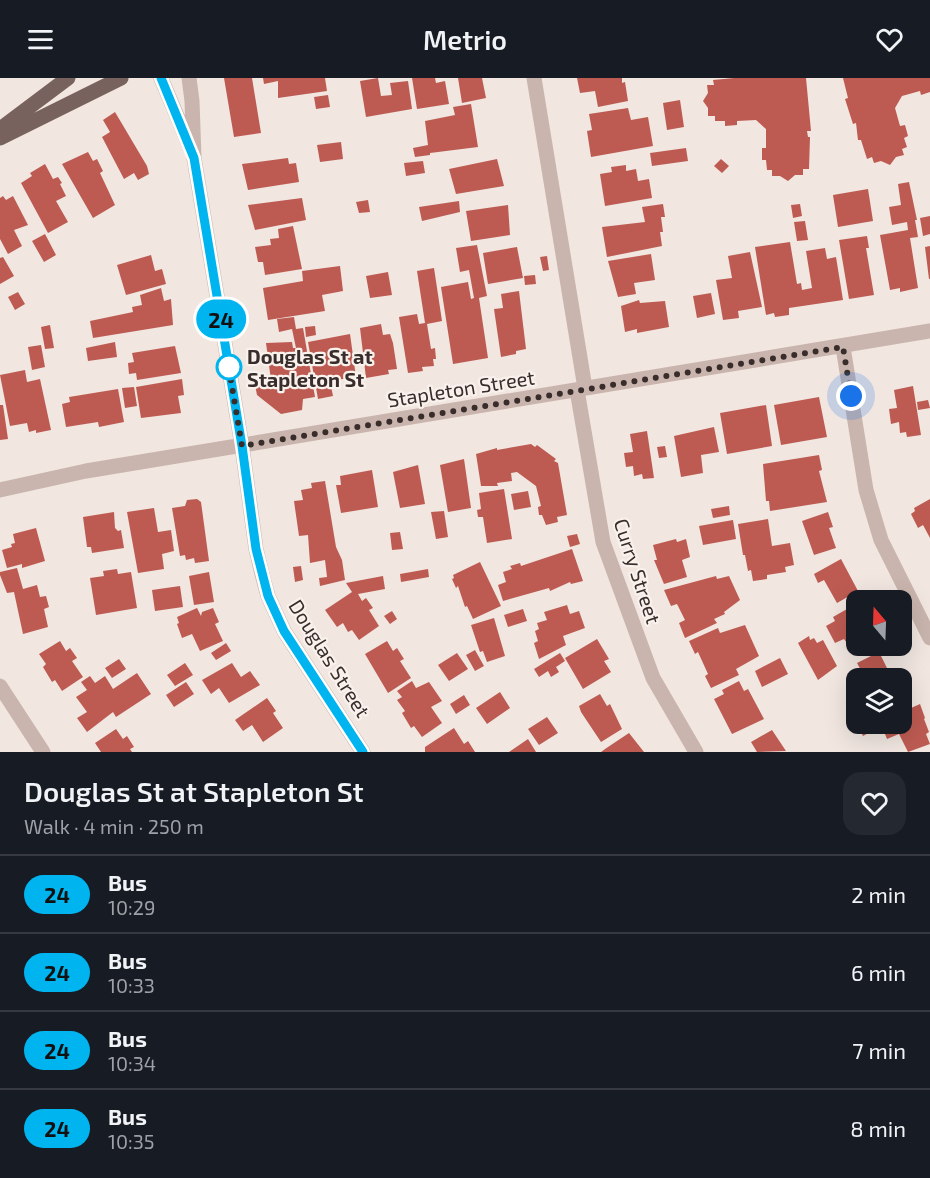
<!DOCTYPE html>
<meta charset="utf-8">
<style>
:root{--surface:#171b24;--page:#242831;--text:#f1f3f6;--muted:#9ea1a6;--line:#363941}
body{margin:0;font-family:"Exo 2",sans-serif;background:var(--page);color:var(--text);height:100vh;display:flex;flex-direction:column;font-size:22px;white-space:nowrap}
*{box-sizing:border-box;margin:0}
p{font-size:20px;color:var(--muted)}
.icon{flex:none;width:33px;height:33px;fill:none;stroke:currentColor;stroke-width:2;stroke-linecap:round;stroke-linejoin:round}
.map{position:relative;height:674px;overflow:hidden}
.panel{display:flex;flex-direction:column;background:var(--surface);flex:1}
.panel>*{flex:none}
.badge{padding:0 12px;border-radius:20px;font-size:21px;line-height:39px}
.needle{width:39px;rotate:341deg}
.tools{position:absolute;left:846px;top:512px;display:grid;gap:12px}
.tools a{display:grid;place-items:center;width:66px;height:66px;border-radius:12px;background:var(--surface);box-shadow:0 6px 24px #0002;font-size:30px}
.you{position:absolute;width:30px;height:30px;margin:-15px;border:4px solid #fff;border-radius:50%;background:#1a73e8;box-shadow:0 0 0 9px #1a73e833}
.map>.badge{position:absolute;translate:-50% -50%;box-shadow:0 0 0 3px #fff}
.round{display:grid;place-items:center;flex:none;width:63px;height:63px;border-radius:18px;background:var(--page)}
.summary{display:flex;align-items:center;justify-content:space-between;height:102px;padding:0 24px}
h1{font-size:28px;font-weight:600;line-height:45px}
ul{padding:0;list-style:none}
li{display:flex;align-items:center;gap:18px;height:78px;padding:0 24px;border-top:2px solid var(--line)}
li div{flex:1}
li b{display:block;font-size:22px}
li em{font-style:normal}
li .badge{min-width:66px;font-weight:700;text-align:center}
header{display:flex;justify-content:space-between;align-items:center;height:78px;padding:0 24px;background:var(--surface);font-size:27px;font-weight:600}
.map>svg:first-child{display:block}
.building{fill:#bd5b52}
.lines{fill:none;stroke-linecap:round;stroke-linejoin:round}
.minor{stroke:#c9b5ad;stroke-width:15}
.major{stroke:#78625d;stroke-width:15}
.line-casing{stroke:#fff;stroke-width:14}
.line{stroke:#00b5ef;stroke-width:9}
.walk{stroke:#382d2b;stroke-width:6;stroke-dasharray:0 10.8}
.stop-dot{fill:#fff;stroke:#00b5ef;stroke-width:3}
.labels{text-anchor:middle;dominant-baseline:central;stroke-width:4.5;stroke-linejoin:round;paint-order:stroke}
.stop-label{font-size:20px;font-weight:bold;fill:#382d2b;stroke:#f9f1ec;text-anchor:start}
.street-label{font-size:20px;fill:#382d2b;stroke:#f9f1ec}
</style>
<header><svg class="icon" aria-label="menu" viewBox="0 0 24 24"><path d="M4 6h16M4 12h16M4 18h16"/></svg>Metrio<svg class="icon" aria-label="heart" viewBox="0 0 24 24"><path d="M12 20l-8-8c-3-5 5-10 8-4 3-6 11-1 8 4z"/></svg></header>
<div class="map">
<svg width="930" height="674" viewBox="0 0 930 674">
<rect width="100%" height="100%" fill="#f1e6e0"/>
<!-- building -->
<path class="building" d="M224,0H252L261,55L234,59Z
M263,0H325L327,13L278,20V3L264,6Z
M378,0L381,18L392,17L390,5L408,3L412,31L366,39L360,3Z
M412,0H435L436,5L445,3L449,26L417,31Z
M458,0H482L486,20L462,25Z
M577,0H622V5L625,4L628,23L598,29L595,13L580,15Z
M734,0H806L811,53H807L808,59H810L809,91H803V97H795L788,103L780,98H772V92H767L766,82H762V70H766V51L756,42L737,43V47L725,48V43H715V38H708V30L703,23L708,15L707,7H714L713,2Z
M843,0H930V14L921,17L920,13L902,18L895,30L900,48L905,47L908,58L904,60L907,69L902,71L904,77L896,79L890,87L881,83L874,85L872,79L867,81L861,62H858L856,45L853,46L845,21L848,20Z
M328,17L330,29L316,31L314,19Z
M680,22L684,49L667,52L663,25Z
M471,26L478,69L430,75V77L415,79L413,70L428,67L425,43L455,37L453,29Z
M628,30L631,42L648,39L653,68L591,79L587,53L592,52L589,36Z
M115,34L147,88L149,96L138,102L134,95L124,101L102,59L110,54L103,42Z
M341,64L343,81L320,84L317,67Z
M686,70L688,83L652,88L650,75Z
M88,74L93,83L97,81L103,93L100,95L115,127L93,140L62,86Z
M288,80L289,86L296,85L299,104L248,112L242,86Z
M497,81L504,108L456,116L449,91Z
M721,81L729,88L722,95L714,88Z
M423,83L425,95L406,98L404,85Z
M45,86L53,101L58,99L62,105L60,106L66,118L56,123L68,144L48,155L21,105L32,98L30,95Z
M626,87V93L636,91L638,103L649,101L652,120L605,128L600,96L612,94L611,89Z
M909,104L917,142H915L918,159L910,160L918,210L900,214V210L890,212L880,157L908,152L907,144L892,147L889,129L901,127L898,106Z
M868,111L873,143L838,149L833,117Z
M3,118L6,122L13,118L28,147L14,152L22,168L8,176L0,161V120Z
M302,120L306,142L255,152L248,127Z
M368,122L370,134L359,135L356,124Z
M459,123L460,134L422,143L419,129Z
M663,126L665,139H661L663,154H660L662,168L607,179L602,149L645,144L642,129Z
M800,126L802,138L793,140L791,127Z
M508,127L510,157L471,163L466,133Z
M930,138V156L923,158L920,140Z
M805,143L808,162L797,163L794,144Z
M293,148L302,191L265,197L263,184H258L255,169L271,167L270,161L279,160L278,151Z
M45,156L56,177L44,184L32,163Z
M867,158L869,170H866L874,217L849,221L839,162Z
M790,164L797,206L801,205L802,212L812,210L806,173L825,170L827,181L836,179L843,222L789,230V237L775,239L774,235L766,237L755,169Z
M477,167L487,218L479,220L488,280L453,286L441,209L468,204L471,221L474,220L469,192L460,194L456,170Z
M930,168V201H929L925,169Z
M517,169L523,200L488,206L483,175Z
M750,174L762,229L738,233L739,240L723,242L716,202L732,200L728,178Z
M651,176L655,202L634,205L636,216L618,219L608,183Z
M151,177L155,193L162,191L166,206L126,217L117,187Z
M547,178L549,192L543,193L540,179Z
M3,179L14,198L0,206V180Z
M340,188L343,213L322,217L325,233L268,242L263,210L303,203L302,193Z
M434,190L442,243L427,246L431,271L435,270L436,281H433L434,288L422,289L423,293L408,295L399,239L417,236L419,246L425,245L417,193Z
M388,194L392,217L370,220L366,198Z
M535,197L536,206L525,207L524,198Z
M161,210L164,223L171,221L173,247L93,260L90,243L133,234L132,229L142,227L140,217Z
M519,213L526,271L516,273V276L501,279L494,231L503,230L501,216Z
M18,214L25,226L15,232L8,219Z
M711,215L715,236L697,240L693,218Z
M639,222L640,225L665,223L669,249L637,255V251L625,254L621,228Z
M294,239L296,251L303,250L315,319L303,321L302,332L281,336L257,317L255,307L271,302L266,265L292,264L293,270H296L292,251L279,254L277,241Z
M381,246L383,257L390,256L393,265L397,291L388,292L389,296L366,300L360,250Z
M50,247L54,270L45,271L41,249Z
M315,248L316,257L306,259L305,249Z
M350,256L356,299L330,303L333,318L318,321L308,264Z
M115,264L117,279L88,283L86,270Z
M41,267L45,289L32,292L28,269Z
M175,268L181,295L137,302L136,295L129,296L128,285L134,284L132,275Z
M25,292L27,304L40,301L51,352L36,355V352L29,354L27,345L10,348L0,297Z
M182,301L184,317L178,318L181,335L141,340L136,309Z
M913,308L921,357L907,359L906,354L900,355L899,344L891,346L889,331L897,330L894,312Z
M134,309L137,328L125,330L122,310Z
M118,311L124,344L99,349L98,344L66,349L62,326L70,324L69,319Z
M819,319L827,359L781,367L774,327Z
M928,322L930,330L918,332L917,324Z
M0,327H3L8,361L0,362Z
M766,327L772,368L727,376L720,335Z
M714,349L719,374L701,377L703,395L681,399L674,358Z
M647,353L654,400L643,401L642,396L634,398L633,388L626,389L624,375L633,374L630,356Z
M531,366L535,369L537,367L556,381L554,383L558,385L567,437L557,439L558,444L546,447L542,437H539L538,429L541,428L536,408L517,394L511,395L512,403L497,405L498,408H481L476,376L497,370V372Z
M665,368L667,379L659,380L657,369Z
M819,377L822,392L819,393L827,424L770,433L769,423H766L763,386Z
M464,381L471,430L448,434L440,387Z
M418,387L425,426L400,430L393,394Z
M372,392L378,429L341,435L336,407H341L340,398Z
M325,403L336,469L342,482L345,502L320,508L319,500L327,499L325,482L310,485L308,457L299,458L294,423L303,422L301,412L312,410L311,405Z
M504,411L512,461L487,465L483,439H478L477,432L481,431L479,415Z
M528,413L531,429L514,432L511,416Z
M197,421L201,424L209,483L195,485L194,480L186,482L185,477L180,478L172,430L185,428L187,422Z
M930,421V460L923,447L918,450L911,436L915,433L914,430Z
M729,428L730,437L713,440L711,431Z
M154,430L158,454L171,452L174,473L162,476L164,491L138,495L127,434Z
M444,433L448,459L436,461L431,434Z
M114,434L115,450L118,453L121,452L124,470L92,475L91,469H87L83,439Z
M828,434L833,449L829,450L836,470L814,477L802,443Z
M768,441L772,468L790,465L794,487L785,489L786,494L767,497V501L753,503L751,492L748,493L745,477H743L738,446Z
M733,442L736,461L703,467L699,448Z
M36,450L45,483L22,490V486L7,490L2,472L12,469L11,466L15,465L13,456Z
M400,454L403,471L392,472L390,455Z
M577,456L580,466L570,469L567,458Z
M676,461L677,464L686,461L690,479L682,482L687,499L664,506L654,482H657L653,467Z
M572,471L583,503L571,506L570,504L550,513L549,510L503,523L498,507L506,504L503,494L512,491L510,488L520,485L521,488Z
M841,481L858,513L837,525L824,502L818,505L814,496Z
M480,484L501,528L473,541L467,528L465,529L458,508L456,510L452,501L454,500L453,497Z
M301,488L303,502L295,504L293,489Z
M17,490L23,511L37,507L40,519L46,518L49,529L44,531L48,549L23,556L14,514L7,515L0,497V494Z
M117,491L118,496L131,494L137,530L96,537L90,500L104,498L103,493Z
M428,491L429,499L401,504L400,496Z
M209,494L214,524L194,527L189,498Z
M383,498L385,511L358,516L362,523L366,520L373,530L369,532L379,548L359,562L352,552L348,554L343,545L337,549L325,532L352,514L346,505Z
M716,498L717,501L729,498L740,522L724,534L725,536L714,541L717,545L685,560L679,545L685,542L677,526L671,528L664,512Z
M180,508L183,529L155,533L152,512Z
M567,527L570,536L579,533L585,550L563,558L566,567L539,581L534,565L538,563L535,553L539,551L537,545L547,542L544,534Z
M854,527L856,531V567H876L857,577L852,567L849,568L844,561L835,565L826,548L835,543L833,539Z
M197,530L201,538L202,534L213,530L219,544L215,546L223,563L200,573L192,556L182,560L177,546L179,545L177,539Z
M523,531L527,543L508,549L504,537Z
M392,533L397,541L390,546L384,538Z
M494,540L505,578L487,584L483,573L480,574L471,547Z
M745,547L759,578L736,591L739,597L711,610L705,598L708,596L698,574L695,576L689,563L718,550L720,555Z
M809,558L810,562L814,560L817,565L823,562L837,588L818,602L798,565Z
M597,561L609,581L604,583L611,594L583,611L565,580Z
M60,563L66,573L70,570L77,580L72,583L83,599L62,613L55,602L52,604L43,589L46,586L39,576Z
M387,563L393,573L397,570L404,581L400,583L411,600L388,615L365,576Z
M226,565L231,573L216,582L211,575Z
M475,572L484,588L475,593L466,577Z
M879,574L892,600H865L857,585Z
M457,575L468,591L449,603L438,587Z
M560,575L565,583L556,589L559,594L551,599L548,593L539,599L534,591Z
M780,580L788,596L762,609L755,593Z
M119,581L126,591L112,600L105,590Z
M185,585L193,597L175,608L167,597Z
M232,585L241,599L250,593L260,607L229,625L219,610L211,616L202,602Z
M137,595L151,616L116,639L113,634L87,654L77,640L87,634L76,619L87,612L81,604L90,598L95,605L105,598L113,611Z
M412,603L416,610L429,604L442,623L431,629L442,645L422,659L414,648L411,650L402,635L405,633L397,622L402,619L397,613Z
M739,603L744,613L748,611L764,641L732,656L714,621L724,616L722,612Z
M186,604L194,616L174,629L166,617Z
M500,614L510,630L487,646L476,630Z
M600,616L607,628L610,626L622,651L601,664L581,634L579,628Z
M464,617L470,627L456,636L450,626Z
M267,620L276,633L273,635L283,650L263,664L252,647L243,653L235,642Z
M920,626L925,640L924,641L929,654L926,656L930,666L908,674L899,656L887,661L881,646L902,645V634Z
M547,639L558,655L539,667L528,651Z
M861,645H878L880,649L863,658L857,647Z
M454,650L464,666L468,663L475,674H425V669Z
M116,651L123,661L127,658L134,669L130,671L132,674H101L95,665Z
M772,652L786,673L757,674L751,664Z
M629,655L644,674H601L605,671Z
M528,661L536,674H509Z"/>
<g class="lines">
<!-- minor -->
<path class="minor" d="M161,0L190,69
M189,0L192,23L194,80L242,368L256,471L262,496L268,518L284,553L363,674
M534,0L585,310
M843,269L866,412L881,462L930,560
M577,312L603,464L653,600L696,674
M0,412L86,393L930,253
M0,608L43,674"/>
<!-- major -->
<path class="major" d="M0,51L68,0
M0,60L121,0"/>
</g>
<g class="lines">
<!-- line casing -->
<g class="line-casing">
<path id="line" d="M161,0L194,80L242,368L256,471L268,518L284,553L363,674"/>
</g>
<!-- line -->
<use href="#line" class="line"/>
<!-- walk -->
<path class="walk" d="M229,289L228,285L242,368L843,269L851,318"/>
</g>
<!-- markers -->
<circle class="stop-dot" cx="229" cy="289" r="12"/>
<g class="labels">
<!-- stop labels -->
<g class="stop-label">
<text x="247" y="278">Douglas St at<tspan x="247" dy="23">Stapleton St</tspan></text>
</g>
<!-- street labels -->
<g class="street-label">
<text transform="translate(461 310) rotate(-9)">Stapleton Street</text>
<text transform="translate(638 493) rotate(72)">Curry Street</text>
<text transform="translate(330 580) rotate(58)">Douglas Street</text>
</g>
</g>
</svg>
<div class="tools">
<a><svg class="needle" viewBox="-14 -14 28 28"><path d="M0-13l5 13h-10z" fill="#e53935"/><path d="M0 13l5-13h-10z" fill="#9ea1a6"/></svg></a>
<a><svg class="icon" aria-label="layers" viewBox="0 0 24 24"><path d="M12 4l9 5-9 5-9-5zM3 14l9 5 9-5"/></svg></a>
</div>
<div class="you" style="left:851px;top:318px"></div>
<b class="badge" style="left:221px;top:241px;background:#00b5ef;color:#111">24</b>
</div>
<section class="panel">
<div class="summary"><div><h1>Douglas St at Stapleton St</h1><p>Walk · 4 min · 250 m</p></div><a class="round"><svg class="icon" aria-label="heart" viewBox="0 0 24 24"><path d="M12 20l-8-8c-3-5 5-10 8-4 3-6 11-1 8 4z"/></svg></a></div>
<ul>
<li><span class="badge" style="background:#00b5ef;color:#111">24</span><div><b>Bus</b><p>10:29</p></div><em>2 min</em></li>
<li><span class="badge" style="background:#00b5ef;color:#111">24</span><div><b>Bus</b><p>10:33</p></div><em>6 min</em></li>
<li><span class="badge" style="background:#00b5ef;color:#111">24</span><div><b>Bus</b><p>10:34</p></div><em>7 min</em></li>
<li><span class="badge" style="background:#00b5ef;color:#111">24</span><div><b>Bus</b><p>10:35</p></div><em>8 min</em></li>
</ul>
</section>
